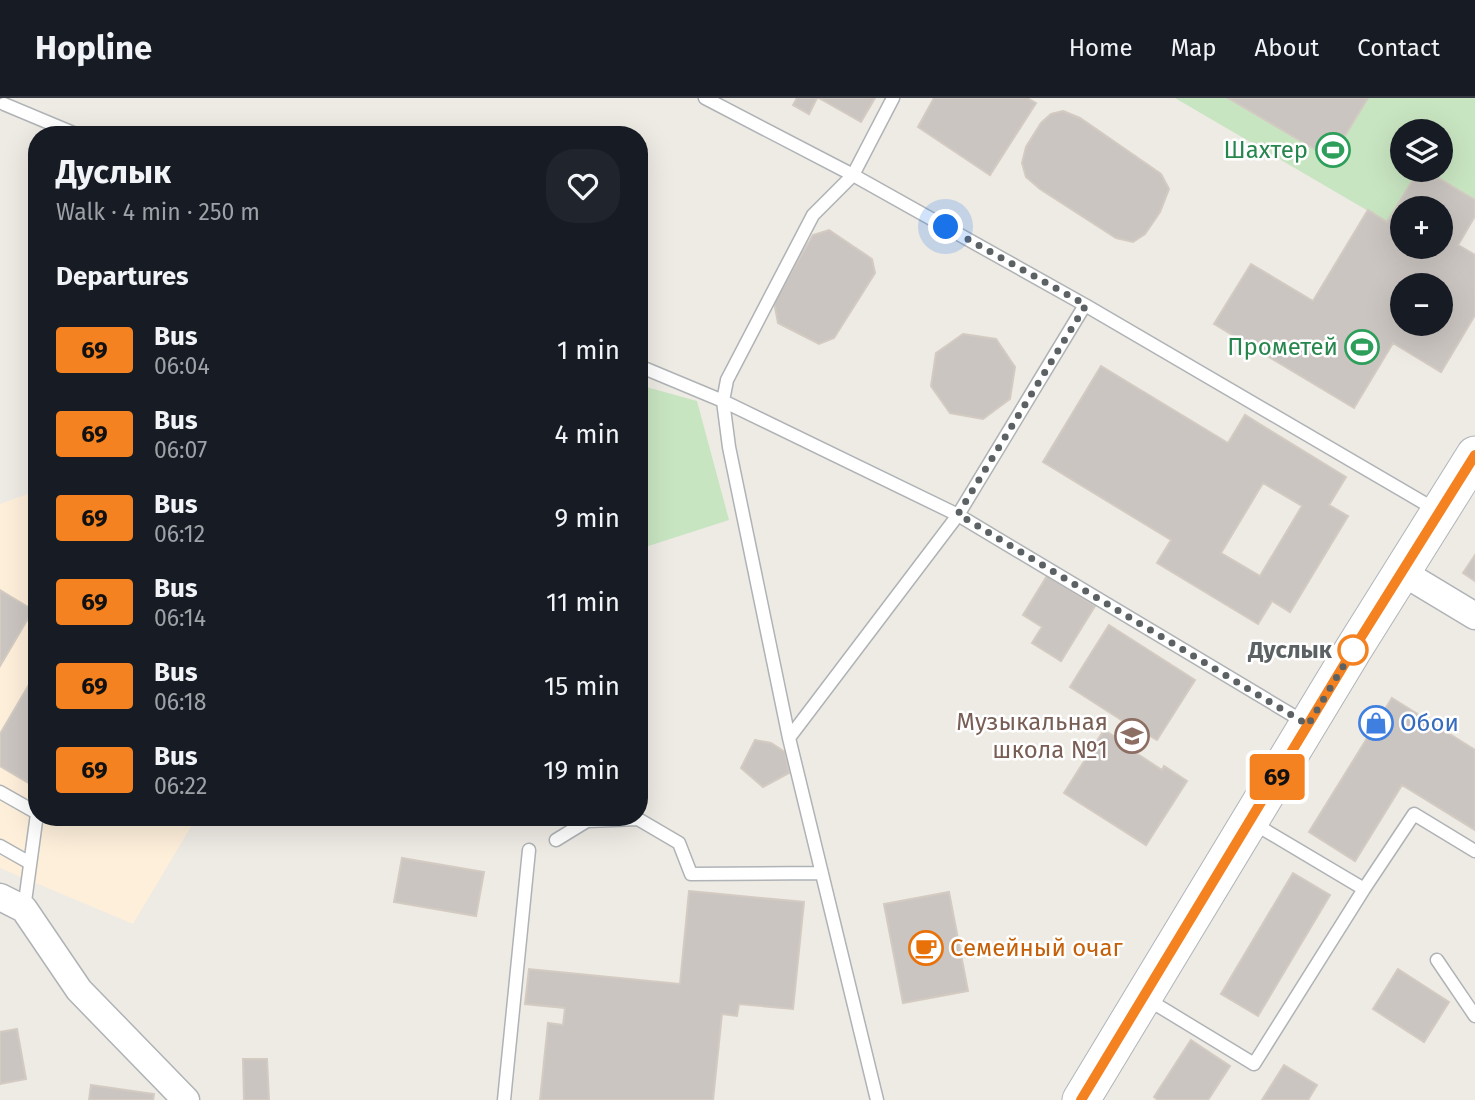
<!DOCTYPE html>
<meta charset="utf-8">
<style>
:root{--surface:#171b24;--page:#20242c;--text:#f1f3f6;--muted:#9ea1a6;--line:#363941}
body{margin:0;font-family:"Fira Sans",sans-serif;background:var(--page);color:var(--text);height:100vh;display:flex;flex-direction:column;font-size:26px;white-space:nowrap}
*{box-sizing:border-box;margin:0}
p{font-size:23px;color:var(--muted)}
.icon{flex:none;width:38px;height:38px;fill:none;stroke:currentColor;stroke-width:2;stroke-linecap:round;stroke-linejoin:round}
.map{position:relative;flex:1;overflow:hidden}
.drawer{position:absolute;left:28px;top:28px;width:620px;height:700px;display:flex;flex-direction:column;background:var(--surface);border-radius:28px;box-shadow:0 7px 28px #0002}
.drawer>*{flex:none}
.badge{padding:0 14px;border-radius:5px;font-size:24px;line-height:46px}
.buttons{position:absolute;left:1390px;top:21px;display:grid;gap:14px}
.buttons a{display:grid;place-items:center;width:63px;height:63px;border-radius:50%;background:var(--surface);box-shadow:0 7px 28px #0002;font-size:35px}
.you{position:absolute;width:35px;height:35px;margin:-18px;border:5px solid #fff;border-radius:50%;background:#1a73e8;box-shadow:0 0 0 10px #1a73e833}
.map>.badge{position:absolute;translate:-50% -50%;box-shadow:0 0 0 4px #fff}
h2{padding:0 28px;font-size:26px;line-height:63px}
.round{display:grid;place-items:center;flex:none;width:74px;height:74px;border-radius:28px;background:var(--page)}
.headline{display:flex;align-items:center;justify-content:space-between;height:119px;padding:0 28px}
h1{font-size:33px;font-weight:700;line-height:52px}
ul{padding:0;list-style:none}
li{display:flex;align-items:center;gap:21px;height:84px;padding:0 28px}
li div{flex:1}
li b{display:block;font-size:26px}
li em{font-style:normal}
li .badge{min-width:77px;font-weight:700;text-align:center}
header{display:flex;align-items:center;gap:42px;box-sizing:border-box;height:98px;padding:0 35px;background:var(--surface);border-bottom:2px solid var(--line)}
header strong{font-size:33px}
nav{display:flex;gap:38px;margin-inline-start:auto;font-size:24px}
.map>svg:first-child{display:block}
.commercial{fill:#fdefda}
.green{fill:#c8e5c1}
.building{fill:#cac5c1;stroke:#d3cbc2;stroke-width:2;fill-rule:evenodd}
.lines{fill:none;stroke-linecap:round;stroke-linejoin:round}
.service-casing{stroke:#afb3b6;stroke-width:15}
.minor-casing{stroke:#afb3b6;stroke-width:29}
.secondary-casing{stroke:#b0b5b9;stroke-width:39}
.service{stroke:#fff;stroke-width:12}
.minor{stroke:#fff;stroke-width:26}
.secondary{stroke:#fff;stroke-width:37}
.line-casing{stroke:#fff;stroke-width:16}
.line{stroke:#f58220;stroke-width:10}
.walk{stroke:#5c6164;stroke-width:7;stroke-dasharray:0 12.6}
.stop-dot{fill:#fff;stroke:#f58220;stroke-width:3.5}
.labels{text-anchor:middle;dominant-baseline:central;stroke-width:5;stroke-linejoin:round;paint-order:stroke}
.leisure-label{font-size:24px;fill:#27864d;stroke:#fff;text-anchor:end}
.stop-label{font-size:24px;font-weight:bold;fill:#5c6164;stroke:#fff;text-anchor:end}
.education-label{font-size:24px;fill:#785e54;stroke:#fff;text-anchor:end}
.shop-label{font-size:24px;fill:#366cbe;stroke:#fff;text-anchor:start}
.food-label{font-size:24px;fill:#c56008;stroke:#fff;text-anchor:start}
</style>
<header>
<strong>Hopline</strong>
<nav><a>Home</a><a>Map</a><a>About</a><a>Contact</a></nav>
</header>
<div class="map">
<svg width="1475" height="1002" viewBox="0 0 1475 1002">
<rect width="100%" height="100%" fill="#eeeae4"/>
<!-- commercial -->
<path class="commercial" d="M30,395L37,396V719H197L133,826L0,770V406Z"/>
<!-- green -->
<path class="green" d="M1175,0H1475V102L1425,72H1440V33H1402V72H1419L1387,124Z
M639,287L697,303L729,422L639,451Z"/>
<!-- building -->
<path class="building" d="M797,0H817L809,16L793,7Z
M819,0H875L861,24Z
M934,0H1027L1036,5L990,77L918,29Z
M1228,0H1368L1331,61Z
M1063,13L1080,20L1161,76L1169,91L1160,114L1145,136L1133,144L1116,140L1040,91L1026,79L1022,65L1026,49L1041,25L1051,16Z
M1419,72H1425L1475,102V118L1458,147L1475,157V217L1441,274L1393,245L1354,310L1214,226L1251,166L1313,203L1368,112L1387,124ZM1402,110H1440V149H1402ZM1402,187H1440V226H1402Z
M829,132L872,161L875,175L834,240L819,246L778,225L774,204L813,137Z
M963,236L996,241L1015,269L1010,301L983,321L950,315L931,288L936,255Z
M1101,268L1228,345L1245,317L1346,379L1329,407L1348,418L1290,514L1272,503L1258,526L1157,465L1171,442L1043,364ZM1263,385L1302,408L1260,478L1221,455Z
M1475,457V483L1463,475Z
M1047,478L1095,508L1061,563L1032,545L1042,529L1023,517Z
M0,492L33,512L0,568Z
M1109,527L1195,582L1157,642L1148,637L1136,655L1162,672L1164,668L1187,683L1146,747L1064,695L1104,632L1117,640L1126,625L1070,589Z
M37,573V690L0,668V636Z
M1392,600L1475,652V732L1402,687L1355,763L1309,734Z
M755,642L771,645L785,654L789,675L763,689L741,670Z
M402,760L484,774L476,818L394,804Z
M1293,775L1330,797L1258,918L1221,896Z
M689,793L804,804L793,911L739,906L737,918L722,916L713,1002H540L548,925L563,927L565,910L525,906L529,871L680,886Z
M949,794L968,893L903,905L884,806Z
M1398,871L1449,904L1424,944L1373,911Z
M17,931L26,981L0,986V934Z
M1191,942L1230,968L1208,1002H1158L1154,999Z
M243,961H267L269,1002H244Z
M1284,967L1317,987L1308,1002H1262Z
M91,987L154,996L153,1002H89Z"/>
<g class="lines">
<!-- service casing -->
<g class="service-casing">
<path id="service" d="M705,0L853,77L1085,207
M4,6L78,37
M639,268L723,303L958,417L789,640
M1304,624L958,417L1085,207L1436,412
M0,694L37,715
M1253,725L1364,791L1414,716L1475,753
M556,742L587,723L638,721L679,745L691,776L822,775
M0,748L30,765
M24,811L37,716
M1437,862L1475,918
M1147,901L1254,966L1364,791
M504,1002L529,752
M877,1002L789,640L729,349L723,303L727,282L813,117L853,77L893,0"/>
</g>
<!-- minor casing -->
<g class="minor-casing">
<path id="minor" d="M1402,474L1475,518
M0,799L24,811L79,892L186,1002"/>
</g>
<!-- secondary casing -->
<g class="secondary-casing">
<path id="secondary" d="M1081,1002L1353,552L1475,357"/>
</g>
<!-- service -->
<use href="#service" class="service"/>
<!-- minor -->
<use href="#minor" class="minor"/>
<!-- secondary -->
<use href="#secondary" class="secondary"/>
</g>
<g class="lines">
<!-- line casing -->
<g class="line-casing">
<path id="line" d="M1081,1002L1353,552L1475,357"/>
</g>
<!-- line -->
<use href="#line" class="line"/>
<!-- walk -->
<path class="walk" d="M946,129L1086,207L958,416L1308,627L1353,552"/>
</g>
<!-- icons -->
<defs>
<g id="stadium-ring" transform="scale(1.75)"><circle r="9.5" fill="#fff" stroke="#2e9e5b" stroke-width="1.5"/><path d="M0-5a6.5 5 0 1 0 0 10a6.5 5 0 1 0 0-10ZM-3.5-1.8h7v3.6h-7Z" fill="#2e9e5b"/></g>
<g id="shop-ring" transform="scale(1.75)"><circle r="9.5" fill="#fff" stroke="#3f7fe0" stroke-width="1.5"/><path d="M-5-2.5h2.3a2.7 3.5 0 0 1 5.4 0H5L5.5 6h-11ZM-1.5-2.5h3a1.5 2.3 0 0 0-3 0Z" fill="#3f7fe0"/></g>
<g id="school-ring" transform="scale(1.75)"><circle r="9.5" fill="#fff" stroke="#8d6e63" stroke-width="1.5"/><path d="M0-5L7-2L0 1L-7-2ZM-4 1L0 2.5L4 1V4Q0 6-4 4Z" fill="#8d6e63"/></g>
<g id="cafe-ring" transform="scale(1.75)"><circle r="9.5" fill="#fff" stroke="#e8710a" stroke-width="1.5"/><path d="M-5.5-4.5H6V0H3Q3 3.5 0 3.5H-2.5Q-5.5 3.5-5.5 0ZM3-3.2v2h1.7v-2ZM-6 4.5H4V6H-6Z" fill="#e8710a"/></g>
</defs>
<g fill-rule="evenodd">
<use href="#stadium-ring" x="1333" y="52"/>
<use href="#stadium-ring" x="1362" y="249"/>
<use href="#shop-ring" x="1376" y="625"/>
<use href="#school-ring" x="1132" y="638"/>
<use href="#cafe-ring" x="926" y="850"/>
</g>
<!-- markers -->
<circle class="stop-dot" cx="1353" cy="552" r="14"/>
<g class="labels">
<!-- leisure labels -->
<g class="leisure-label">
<text x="1308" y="52">Шахтер</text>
<text x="1338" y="249">Прометей</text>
</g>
<!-- stop labels -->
<g class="stop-label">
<text x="1332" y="552">Дуслык</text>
</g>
<!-- education labels -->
<g class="education-label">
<text x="1108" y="624">Музыкальная<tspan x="1108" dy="28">школа №1</tspan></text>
</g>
<!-- shop labels -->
<g class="shop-label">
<text x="1400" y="625">Обои</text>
</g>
<!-- food labels -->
<g class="food-label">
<text x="950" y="850">Семейный очаг</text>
</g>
</g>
</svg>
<div class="buttons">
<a><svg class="icon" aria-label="layers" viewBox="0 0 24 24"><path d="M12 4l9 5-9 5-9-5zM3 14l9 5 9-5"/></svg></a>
<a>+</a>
<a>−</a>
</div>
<div class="you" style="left:946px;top:129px"></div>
<b class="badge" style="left:1277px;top:679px;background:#f58220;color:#111">69</b>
<section class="drawer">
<div class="headline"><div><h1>Дуслык</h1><p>Walk · 4 min · 250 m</p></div><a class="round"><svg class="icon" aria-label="heart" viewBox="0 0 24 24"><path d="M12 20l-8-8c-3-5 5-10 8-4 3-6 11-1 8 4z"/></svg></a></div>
<h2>Departures</h2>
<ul>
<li><span class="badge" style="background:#f58220;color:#111">69</span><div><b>Bus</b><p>06:04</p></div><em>1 min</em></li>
<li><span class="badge" style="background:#f58220;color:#111">69</span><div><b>Bus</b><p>06:07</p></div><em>4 min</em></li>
<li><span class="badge" style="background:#f58220;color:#111">69</span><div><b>Bus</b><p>06:12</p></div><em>9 min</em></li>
<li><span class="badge" style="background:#f58220;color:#111">69</span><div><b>Bus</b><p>06:14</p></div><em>11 min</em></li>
<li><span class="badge" style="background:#f58220;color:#111">69</span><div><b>Bus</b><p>06:18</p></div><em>15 min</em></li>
<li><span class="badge" style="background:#f58220;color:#111">69</span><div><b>Bus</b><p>06:22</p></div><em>19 min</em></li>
</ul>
</section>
</div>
